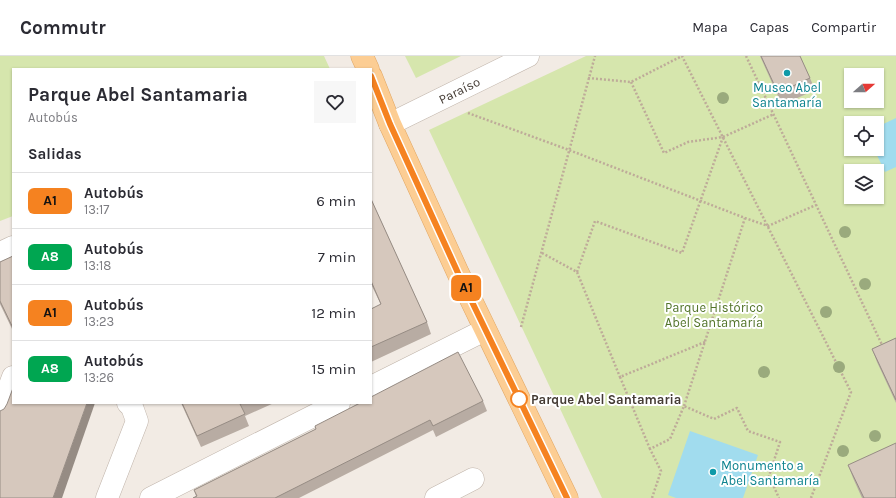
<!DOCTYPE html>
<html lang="es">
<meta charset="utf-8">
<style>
:root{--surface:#fff;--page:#f7f7f7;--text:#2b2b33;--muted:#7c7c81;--line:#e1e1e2}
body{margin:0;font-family:Karla,sans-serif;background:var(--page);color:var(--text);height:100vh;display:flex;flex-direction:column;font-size:15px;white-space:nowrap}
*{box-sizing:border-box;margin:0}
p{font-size:13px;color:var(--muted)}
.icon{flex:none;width:22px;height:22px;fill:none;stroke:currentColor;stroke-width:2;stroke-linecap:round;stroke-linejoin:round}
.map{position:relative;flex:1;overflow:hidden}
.details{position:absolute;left:12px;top:12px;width:360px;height:336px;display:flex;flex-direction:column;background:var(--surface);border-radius:0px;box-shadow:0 1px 3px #0004}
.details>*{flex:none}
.badge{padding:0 8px;border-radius:6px;font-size:14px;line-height:26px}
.needle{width:26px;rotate:69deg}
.tools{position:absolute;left:844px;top:12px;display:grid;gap:8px}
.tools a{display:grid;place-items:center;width:40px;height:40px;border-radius:0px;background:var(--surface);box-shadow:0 1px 3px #0004;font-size:20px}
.map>.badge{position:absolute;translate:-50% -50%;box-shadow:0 0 0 2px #fff}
h2{padding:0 16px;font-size:15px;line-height:36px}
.round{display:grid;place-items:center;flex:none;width:42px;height:42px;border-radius:0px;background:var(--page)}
.overview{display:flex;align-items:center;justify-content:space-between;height:68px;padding:0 16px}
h1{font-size:19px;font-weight:700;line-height:30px}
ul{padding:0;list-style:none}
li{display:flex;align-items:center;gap:12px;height:56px;padding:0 16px;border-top:1px solid var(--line)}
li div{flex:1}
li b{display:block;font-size:15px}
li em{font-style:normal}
li .badge{min-width:44px;font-weight:700;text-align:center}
header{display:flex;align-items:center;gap:24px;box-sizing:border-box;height:56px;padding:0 20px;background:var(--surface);border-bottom:1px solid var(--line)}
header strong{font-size:19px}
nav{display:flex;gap:22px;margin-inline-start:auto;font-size:14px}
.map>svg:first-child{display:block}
.green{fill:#d6e6ad;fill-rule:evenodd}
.water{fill:#a1dcee}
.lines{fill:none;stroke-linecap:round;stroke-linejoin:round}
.minor-casing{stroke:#c0b4aa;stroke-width:23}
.major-casing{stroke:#e1a663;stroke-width:23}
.path{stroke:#beab99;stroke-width:2.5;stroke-dasharray:2 2;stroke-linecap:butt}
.minor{stroke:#fff;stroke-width:22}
.major{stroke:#fccd93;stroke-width:22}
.tree{fill:#9aaa7d}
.wall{fill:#b8aca3}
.shaded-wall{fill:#968c84}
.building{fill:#d6c8bd;stroke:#968c84}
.line-casing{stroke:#fff;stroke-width:9}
.line{stroke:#f58220;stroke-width:6}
.culture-dot{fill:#0f9aa8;stroke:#fff;stroke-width:1.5}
.stop-dot{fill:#fff;stroke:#f58220;stroke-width:2}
.labels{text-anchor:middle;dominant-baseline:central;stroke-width:4;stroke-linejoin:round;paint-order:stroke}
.culture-label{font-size:13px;fill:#0d838f;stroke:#fff}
.street-label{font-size:13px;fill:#443b34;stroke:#fff}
.park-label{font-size:13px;fill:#527429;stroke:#fff}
.stop-label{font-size:13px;font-weight:bold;fill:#443b34;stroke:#fff;text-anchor:start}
</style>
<header>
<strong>Commutr</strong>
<nav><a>Mapa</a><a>Capas</a><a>Compartir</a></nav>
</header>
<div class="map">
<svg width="896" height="442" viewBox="0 0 896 442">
<rect width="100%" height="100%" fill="#f2ebe4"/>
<!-- green -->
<path class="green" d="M0,0H324L330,13H13V160L0,165Z
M405,0H461L416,22Z
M586,0H896V442H602L429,74ZM851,19H877V45H851ZM851,67H877V93H851ZM851,115H877V141H851Z"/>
<!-- water -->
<path class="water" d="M896,62V111L885,116L874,93H877V71Z
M690,375L758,399L743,442H676L668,439Z"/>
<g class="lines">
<!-- minor casing -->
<g class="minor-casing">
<g id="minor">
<path id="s1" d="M390,68L528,0"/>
<path d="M0,197L13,191"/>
<path d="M371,331L485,274"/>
<path d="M0,356L13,321"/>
<path d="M107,442L137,365L132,351L128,347"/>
<path d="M151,442L339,347"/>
<path d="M436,442L473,423"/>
</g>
</g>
<!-- major casing -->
<g class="major-casing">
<path id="major" d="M362,0L368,13
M371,20L390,68L458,217L567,442"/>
</g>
<!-- path -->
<path class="path" d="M746,0L883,291
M588,22L631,26L682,0L851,336L811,442
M468,57L569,94L745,162L768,170L816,149
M723,81L774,58
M542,197L577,216L620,321
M577,216L595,165L682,197L723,81L688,86L664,97L631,26
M521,271L595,0
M684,350L745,162
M650,393L620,321L705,286
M652,442L661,415L650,393L670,383L684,350L714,363L737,352L748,375L780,386L769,420L779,442"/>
<!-- minor -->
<use href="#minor" class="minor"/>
<!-- major -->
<use href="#major" class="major"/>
</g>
<!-- trees -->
<g class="tree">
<circle cx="723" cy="42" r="6"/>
<circle cx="845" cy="176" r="6"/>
<circle cx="865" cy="228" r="6"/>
<circle cx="826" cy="256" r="6"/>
<circle cx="839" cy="311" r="6"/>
<circle cx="764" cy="316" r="6"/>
<circle cx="875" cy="380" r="6"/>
<circle cx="843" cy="395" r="6"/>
</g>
<!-- wall -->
<path class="wall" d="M760,0H800L810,22L815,34L782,49Z
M371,143L427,266L431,278L371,306V253L381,249L371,228Z
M13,200V275L0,248V206Z
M896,282V347L877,306L872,293Z
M483,345L487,355L436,381L433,374L299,442H193L196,440L194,434L316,373L315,370Z
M181,347H274L245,360L249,370L201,391Z
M848,409L896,442H862L853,422Z"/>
<!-- shaded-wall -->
<path class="shaded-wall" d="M87,347H95L62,442H53Z"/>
<!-- building -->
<path class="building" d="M761,0H800L810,22L778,37Z
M371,143L427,266L371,291V253L381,248L371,225Z
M13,200V272L0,245V206Z
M896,282V344L872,293Z
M458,296L483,345L433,370L430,364L275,442H193L197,440L194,434L316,373L315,370L360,347H371V341Z
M13,332V347H87L53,442H0V355L4,353L7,348Z
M182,347H244L240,348L245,358L197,380Z
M896,387V442H864L848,409Z"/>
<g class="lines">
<!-- line casing -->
<g class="line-casing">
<path id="line" d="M371,20L390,68L458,217L567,442"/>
</g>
<!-- line -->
<use href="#line" class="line"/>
</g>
<!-- markers -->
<g class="culture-dot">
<circle cx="787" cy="17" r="4"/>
<circle cx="713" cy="416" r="4"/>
</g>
<circle class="stop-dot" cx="519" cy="343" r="8"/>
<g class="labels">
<!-- culture labels -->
<g class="culture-label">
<text x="787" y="31">Museo Abel<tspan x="787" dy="15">Santamaría</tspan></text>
<text x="721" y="409" text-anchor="start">Monumento a<tspan x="721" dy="15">Abel Santamaría</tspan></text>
</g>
<!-- street labels -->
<g class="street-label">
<text stroke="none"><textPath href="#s1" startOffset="77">Paraíso</textPath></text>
</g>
<!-- park labels -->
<g class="park-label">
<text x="714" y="251">Parque Histórico<tspan x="714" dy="15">Abel Santamaría</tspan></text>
</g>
<!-- stop labels -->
<g class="stop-label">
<text x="531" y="343">Parque Abel Santamaria</text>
</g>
</g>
</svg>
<div class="tools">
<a><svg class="needle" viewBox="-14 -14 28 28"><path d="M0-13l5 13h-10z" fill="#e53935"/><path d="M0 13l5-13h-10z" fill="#7c7c81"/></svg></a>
<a><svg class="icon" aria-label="locate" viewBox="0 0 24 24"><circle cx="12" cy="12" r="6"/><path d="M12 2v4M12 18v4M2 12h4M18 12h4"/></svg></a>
<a><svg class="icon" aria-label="layers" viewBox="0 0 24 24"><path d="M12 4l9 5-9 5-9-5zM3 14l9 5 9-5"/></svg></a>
</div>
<b class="badge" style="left:466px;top:232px;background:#f58220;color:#111">A1</b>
<section class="details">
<div class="overview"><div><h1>Parque Abel Santamaria</h1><p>Autobús</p></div><a class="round"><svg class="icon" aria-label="heart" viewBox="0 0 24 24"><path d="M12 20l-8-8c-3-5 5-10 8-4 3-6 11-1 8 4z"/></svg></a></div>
<h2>Salidas</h2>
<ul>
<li><span class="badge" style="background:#f58220;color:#111">A1</span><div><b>Autobús</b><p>13:17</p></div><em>6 min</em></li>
<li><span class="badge" style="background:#00a651;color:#fff">A8</span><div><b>Autobús</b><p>13:18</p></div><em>7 min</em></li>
<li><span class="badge" style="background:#f58220;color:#111">A1</span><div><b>Autobús</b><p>13:23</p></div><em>12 min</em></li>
<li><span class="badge" style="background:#00a651;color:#fff">A8</span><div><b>Autobús</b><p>13:26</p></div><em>15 min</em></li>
</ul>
</section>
</div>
